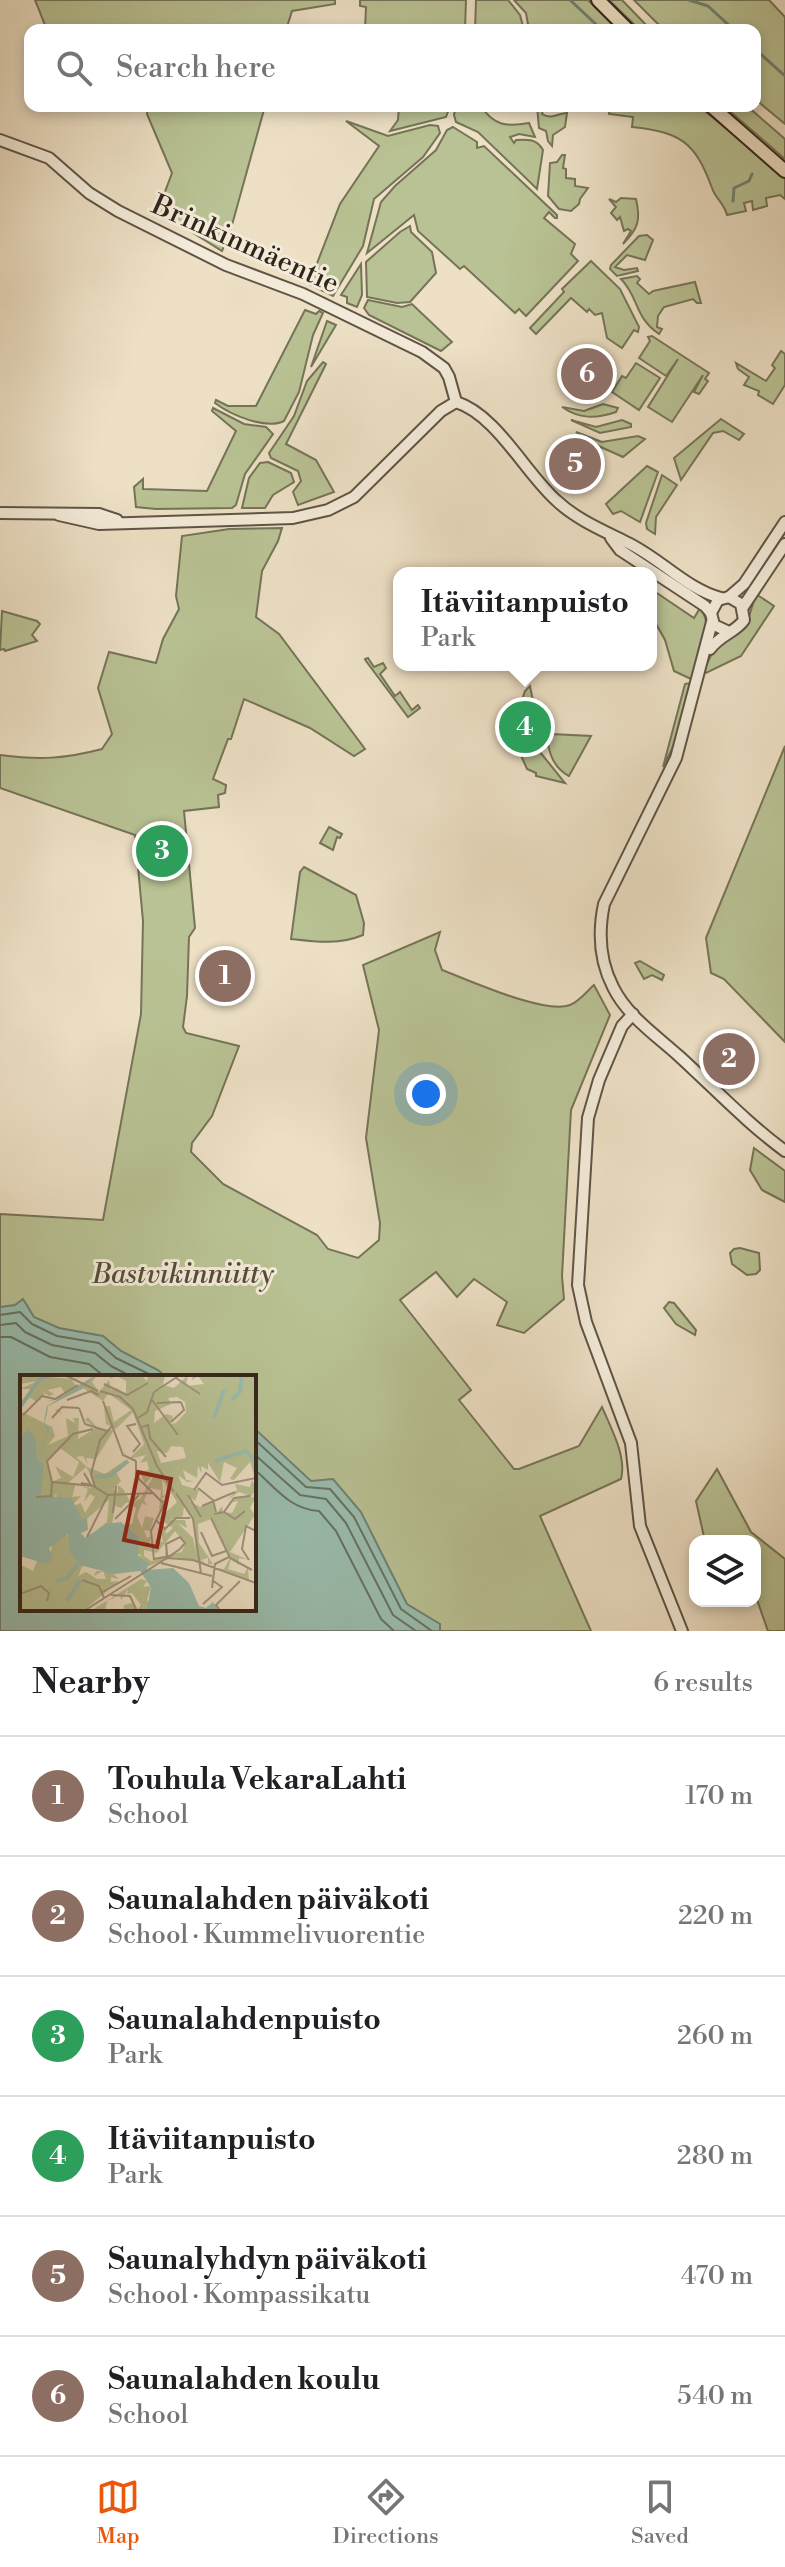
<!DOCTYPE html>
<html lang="en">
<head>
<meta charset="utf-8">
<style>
	:root { --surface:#fff; --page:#f2f2f2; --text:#202124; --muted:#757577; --line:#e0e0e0; --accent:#ea580c }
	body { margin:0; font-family:"Libre Bodoni",serif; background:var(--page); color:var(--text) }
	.controls { position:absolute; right:24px; bottom:24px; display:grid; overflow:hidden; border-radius:16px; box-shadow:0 4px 12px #0003 }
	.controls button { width:72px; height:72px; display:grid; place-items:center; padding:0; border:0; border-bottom:2px solid var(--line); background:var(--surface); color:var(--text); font:40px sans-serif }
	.you { position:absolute; left:426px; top:1094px; width:28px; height:28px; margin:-20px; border:6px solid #fff; border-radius:50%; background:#1a73e8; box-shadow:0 0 0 12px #1a73e833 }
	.badge { display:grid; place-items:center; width:52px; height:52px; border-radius:50%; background:var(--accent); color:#fff; font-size:26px; font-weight:700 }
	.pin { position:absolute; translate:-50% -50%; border:4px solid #fff; box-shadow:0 2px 8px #0006 }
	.popup { position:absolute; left:393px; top:567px; width:264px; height:104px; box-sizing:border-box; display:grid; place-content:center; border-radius:16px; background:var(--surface); filter:drop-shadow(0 2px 6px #0005); font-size:26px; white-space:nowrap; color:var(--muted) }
	.popup b { font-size:30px; color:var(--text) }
	.popup::after { content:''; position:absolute; left:50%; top:100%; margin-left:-16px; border:16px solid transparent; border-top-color:var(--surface) }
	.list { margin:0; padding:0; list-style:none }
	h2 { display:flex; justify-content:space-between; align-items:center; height:104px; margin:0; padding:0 32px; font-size:34px }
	h2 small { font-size:26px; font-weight:400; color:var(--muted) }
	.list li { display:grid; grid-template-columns:52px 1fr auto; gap:24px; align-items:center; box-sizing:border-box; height:120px; padding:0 32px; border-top:2px solid var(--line) }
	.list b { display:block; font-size:30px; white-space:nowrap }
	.list p { margin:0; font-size:26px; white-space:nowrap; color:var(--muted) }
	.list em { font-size:26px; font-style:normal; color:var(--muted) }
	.icon { flex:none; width:44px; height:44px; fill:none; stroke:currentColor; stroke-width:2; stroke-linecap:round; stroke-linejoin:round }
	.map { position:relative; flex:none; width:785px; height:1631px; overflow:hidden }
	.search { position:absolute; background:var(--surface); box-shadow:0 4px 12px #0003; left:24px; right:24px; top:24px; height:88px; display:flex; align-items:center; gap:20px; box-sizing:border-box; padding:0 28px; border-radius:16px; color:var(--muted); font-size:30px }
	.sheet { height:824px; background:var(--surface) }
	nav { display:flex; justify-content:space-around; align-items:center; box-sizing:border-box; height:112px; border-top:2px solid var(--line); background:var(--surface); font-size:22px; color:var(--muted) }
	nav a { display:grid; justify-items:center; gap:4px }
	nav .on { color:var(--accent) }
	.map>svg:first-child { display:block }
	.green { fill:#b9c294; stroke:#757458; stroke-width:2 }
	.water { fill:#9abeaf; stroke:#708174; stroke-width:2 }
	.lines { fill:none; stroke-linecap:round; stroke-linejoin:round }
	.shore { stroke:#667265; stroke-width:2 }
	.stream { stroke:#708174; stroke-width:3 }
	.minor-casing { stroke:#605446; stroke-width:14 }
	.major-casing { stroke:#31251b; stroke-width:16 }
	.minor { stroke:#f3ebd9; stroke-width:10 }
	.major { stroke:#ede0c5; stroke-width:12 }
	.labels { text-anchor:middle; stroke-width:6; stroke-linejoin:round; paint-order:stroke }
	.street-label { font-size:28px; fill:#31251b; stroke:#f3ebd9 }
	.park-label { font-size:28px; font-style:italic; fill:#534c39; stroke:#f3ebd9 }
	.inset-river { fill:none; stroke:#9abeaf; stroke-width:4 }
	.inset-road { fill:none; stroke:#a29581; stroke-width:2 }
	.view { fill:#8f2418; fill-opacity:0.15; stroke:#8f2418; stroke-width:4 }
	.inset-edge { fill:none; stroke:#31251b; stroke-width:4 }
</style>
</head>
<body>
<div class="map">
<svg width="785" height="1631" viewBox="0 0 785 1631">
	<rect width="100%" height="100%" fill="#ede0c5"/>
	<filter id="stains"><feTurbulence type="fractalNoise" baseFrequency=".0025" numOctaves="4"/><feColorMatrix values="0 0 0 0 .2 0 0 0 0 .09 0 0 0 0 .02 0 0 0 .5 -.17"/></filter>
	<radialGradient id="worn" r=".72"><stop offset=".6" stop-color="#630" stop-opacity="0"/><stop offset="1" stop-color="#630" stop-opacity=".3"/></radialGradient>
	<g class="green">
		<path d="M 35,0 L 335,0 L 335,4 L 292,11 L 286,30 L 47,30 Z"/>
		<path d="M 360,0 L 466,0 L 465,30 L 365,30 L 366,7 L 360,6 Z"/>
		<path d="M 476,0 L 508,0 L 520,15 L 524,30 L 475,30 Z"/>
		<path d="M 514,0 L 588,0 L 618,30 L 529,30 L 526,13 Z"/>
		<path d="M 609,0 L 622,0 L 651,30 L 640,30 Z"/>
		<path d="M 634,0 L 769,0 L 785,17 L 785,124 L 755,99 L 755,30 L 664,30 Z"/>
		<path d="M 148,106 L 265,106 L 232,225 L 222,251 L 174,221 L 157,213 L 172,173 L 147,114 Z"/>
		<path d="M 399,106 L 450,106 L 446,117 L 390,131 L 398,120 Z"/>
		<path d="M 456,106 L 481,106 C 494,126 507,127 529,123 L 535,137 L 519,134 L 510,137 L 514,143 L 516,140 C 528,139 537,139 543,150 L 537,189 L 478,132 L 456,122 L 454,115 Z"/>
		<path d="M 537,106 L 544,106 L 542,114 C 552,120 558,113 567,113 L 565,127 L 553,135 L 552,146 L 548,141 L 546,131 L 539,128 Z"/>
		<path d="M 610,106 L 699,106 L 785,177 L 785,199 L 780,195 L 766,198 L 767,206 L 753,210 L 752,201 L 744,203 L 746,211 L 727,215 C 724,203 715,198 712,188 C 695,142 681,132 632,127 L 633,117 L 609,114 Z"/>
		<path d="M 724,106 L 747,106 L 785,139 L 785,159 Z"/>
		<path d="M 346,121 L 388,136 L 430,125 L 438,126 L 440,133 L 423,157 L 374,199 L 363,246 L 333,296 L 309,284 L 340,204 L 379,146 Z"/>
		<path d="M 453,127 L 477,142 L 477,148 L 484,146 L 557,215 L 557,218 L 555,218 L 549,212 L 544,218 L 575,244 L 571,254 L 578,261 L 526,316 L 519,309 L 515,313 L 464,266 L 460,269 L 418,231 L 414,215 L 367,253 L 381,202 L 395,186 L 436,150 L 447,130 Z"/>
		<path d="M 562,155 L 565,155 L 563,168 L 566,169 L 566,178 L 575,179 L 575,186 L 588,188 L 580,199 L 579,204 L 571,211 L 559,209 L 548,196 L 550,163 L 557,162 Z"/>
		<path d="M 621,198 L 636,199 C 641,220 638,229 623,244 L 631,231 L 628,229 L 624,231 L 620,217 L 617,220 L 611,213 L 616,207 L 609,199 L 616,202 Z"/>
		<path d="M 410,226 L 411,232 L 432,252 L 436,273 L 410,302 L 397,303 L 367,297 L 366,262 L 400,232 Z"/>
		<path d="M 647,235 L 653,240 L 645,260 L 627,255 L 615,267 L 624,270 L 637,268 L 638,271 L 617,276 L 610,269 L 611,265 L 639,236 Z"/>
		<path d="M 591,261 L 620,289 L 639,327 L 638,332 L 634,330 L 622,348 L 607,338 L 602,313 L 595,315 L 589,309 L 587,312 L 571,298 L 536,334 L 530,328 L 564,292 L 562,289 Z"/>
		<path d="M 361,264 L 362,295 L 357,307 L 347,303 L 347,297 L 341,295 Z"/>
		<path d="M 637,276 L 640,279 L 637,283 L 649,294 L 653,291 L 695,282 L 701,303 L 697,303 L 693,299 L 664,307 L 658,316 L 657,327 L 662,329 L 659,334 C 634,317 639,297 621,279 Z"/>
		<path d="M 368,300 L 402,307 L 412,304 L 452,342 L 441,351 L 369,315 L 364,308 Z"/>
		<path d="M 305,310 L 316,314 L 319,311 L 323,313 L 313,335 L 299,392 L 284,421 C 266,430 231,415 215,403 L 216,400 L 228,406 L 256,406 Z"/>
		<path d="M 327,321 L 336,325 L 311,367 Z"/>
		<path d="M 652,336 L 709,373 L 705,379 L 708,381 L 699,394 L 694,392 L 703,375 L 672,422 L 648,407 L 678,359 L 666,376 L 639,358 L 650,341 L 648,337 Z"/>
		<path d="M 781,351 L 785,354 L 785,385 L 773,404 L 758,395 L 759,391 L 744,385 L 749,377 L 738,369 L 736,363 L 766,381 L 775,368 L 772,365 Z"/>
		<path d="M 323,362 L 326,364 L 286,444 L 316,460 L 334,492 L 298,505 L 293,492 L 301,481 L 298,471 L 271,458 L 269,453 L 294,416 L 307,381 Z"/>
		<path d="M 636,363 L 660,378 L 639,410 L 612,392 L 622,376 L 626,378 Z"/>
		<path d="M 603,404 L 618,408 L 616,412 C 596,419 579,419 562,407 L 584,411 Z"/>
		<path d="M 213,408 L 244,424 L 266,427 L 273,434 L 245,474 L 236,505 L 232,508 L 156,509 L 136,507 L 134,487 L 143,479 L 143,489 L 207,491 L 236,431 L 212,411 Z"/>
		<path d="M 721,419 L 744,434 L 739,440 L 723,431 L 713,433 L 681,480 L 674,458 Z"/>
		<path d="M 571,420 L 596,427 L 622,420 L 631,424 L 631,427 L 600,433 Z"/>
		<path d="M 576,432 L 602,442 L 638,436 L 645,439 L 623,457 L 594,444 Z"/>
		<path d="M 268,462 L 291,473 L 294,482 L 273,495 L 265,508 L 242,508 L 249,478 L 260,463 Z"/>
		<path d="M 647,466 L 658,472 L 640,522 L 621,511 L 613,514 L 606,504 Z"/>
		<path d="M 662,475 L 677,485 L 656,517 L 655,534 L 647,529 L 646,523 Z"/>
		<path d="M 282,528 L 278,541 L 262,571 L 256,617 L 279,634 L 365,749 L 354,756 L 310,728 L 244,699 L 231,739 L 228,739 L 213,779 L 226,785 L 225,793 L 218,795 L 219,807 L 184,811 L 195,928 L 189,937 L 187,996 L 183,1027 L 186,1033 L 239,1046 L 212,1116 L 192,1143 L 191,1152 L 223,1184 L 317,1235 L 328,1249 L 358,1258 L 379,1240 L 380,1223 L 366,1138 L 379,1030 L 363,965 L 440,932 L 435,950 L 442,970 C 469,980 545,1015 570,1005 C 579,1002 587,991 594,985 L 610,1015 L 571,1110 L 562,1276 L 564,1299 L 524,1333 L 497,1325 L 507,1302 L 474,1279 L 457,1297 L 436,1272 L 400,1300 L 471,1390 L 459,1400 L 514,1469 L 519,1469 L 579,1446 L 602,1407 C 611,1428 627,1457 621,1479 L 540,1516 L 591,1631 L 278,1631 L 254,1498 L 254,1377 L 22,1377 L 0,1439 L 0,1214 L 103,1220 L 141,1014 L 143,921 L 135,835 L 0,788 L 0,755 C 39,760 64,759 102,749 L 112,734 L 98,688 L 109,652 L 156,663 L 163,639 L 179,609 L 176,596 L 182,536 L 229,529 Z"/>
		<path d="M 651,589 L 694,618 L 700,608 C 716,626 697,659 691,679 L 674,671 L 665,640 L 651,615 Z"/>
		<path d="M 756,594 L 774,606 L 741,656 L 706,673 L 703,672 L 715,647 L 746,626 Z"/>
		<path d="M 2,611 L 37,621 L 40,624 L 32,635 L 37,641 L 5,651 L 4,649 L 0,650 Z"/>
		<path d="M 368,658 L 374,667 L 383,663 L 386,668 L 380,674 L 395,696 L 400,692 L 412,710 L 418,705 L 420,708 L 408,717 L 366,661 L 365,659 Z"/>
		<path d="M 690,683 L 676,741 L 663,767 L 685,684 Z"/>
		<path d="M 530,686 L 537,721 L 534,749 L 540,752 L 565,783 L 536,776 L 536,773 L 527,769 L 511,733 L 525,691 Z"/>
		<path d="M 551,734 L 591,736 L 569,776 C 554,768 549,754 547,738 Z"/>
		<path d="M 785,746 L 785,1042 L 724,979 L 711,973 L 706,938 Z"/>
		<path d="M 329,827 L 342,834 L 340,838 L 337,837 L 333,850 L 320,843 Z"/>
		<path d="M 304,867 L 356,895 L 364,923 L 363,935 C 339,945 317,942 291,939 L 300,872 Z"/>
		<path d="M 640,961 L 664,975 L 662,980 L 652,975 L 644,979 L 635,963 Z"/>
		<path d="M 754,1148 L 785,1171 L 785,1202 L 762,1190 L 750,1170 Z"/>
		<path d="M 740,1248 L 759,1253 L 760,1270 L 756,1274 L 747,1275 L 732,1264 L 730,1253 L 734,1249 Z"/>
		<path d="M 669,1302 L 674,1303 L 696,1330 L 695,1335 L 676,1324 L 664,1308 Z"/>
		<path d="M 717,1469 L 751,1532 L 785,1559 L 785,1631 L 768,1631 L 755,1594 L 755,1541 L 707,1541 L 704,1537 L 696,1501 Z"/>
	</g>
	<path class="water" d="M 23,1299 L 34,1317 L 59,1328 L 103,1336 L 121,1351 L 158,1370 L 166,1377 L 22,1377 L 22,1609 L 254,1609 L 254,1428 L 311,1481 L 333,1479 L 361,1512 L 407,1604 L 440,1624 L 440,1631 L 0,1631 L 0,1307 L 15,1305 Z"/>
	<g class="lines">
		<g class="shore">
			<path d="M 0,1315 L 20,1312 L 32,1324 L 57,1336 L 99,1343 L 116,1358 L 155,1377"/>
			<path d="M 0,1325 L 16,1323 L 25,1332 L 52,1345 L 95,1353 L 111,1366 L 132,1377"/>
			<path d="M 0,1337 L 11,1337 L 50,1357 L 89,1364 L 105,1377"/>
			<path d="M 254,1439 L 306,1487 L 330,1489 L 354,1517 L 401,1609 L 432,1631"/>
			<path d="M 254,1454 L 300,1495 L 326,1499 L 346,1523 L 393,1615 L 416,1631"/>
			<path d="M 254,1469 C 276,1488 289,1509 319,1511 L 336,1531 L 381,1619 L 394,1631"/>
		</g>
		<g class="stream">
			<path d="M 570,0 L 602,30"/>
			<path d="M 689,0 L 708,6 L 734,30"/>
			<path d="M 755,49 L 785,76"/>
			<path d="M 733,201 L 734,188 L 749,181 L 752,174"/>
		</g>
		<g class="minor-casing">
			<g id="minor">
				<path d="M 0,140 L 49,158 L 89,193 L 118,211 L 226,265 L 303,294 L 422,352 L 444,368 L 449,377 L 456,402"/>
				<path d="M 0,513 L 99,514 L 117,520"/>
				<path d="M 59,515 L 99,524 L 293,518 L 328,510 L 354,497 L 441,411 L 456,402 C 497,415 525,473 557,501 C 576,519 602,530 626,542 C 659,557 686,589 721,598"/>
				<path d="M 611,538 L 620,550 L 705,606 L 711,613"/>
				<path d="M 729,597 L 744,584 L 785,522"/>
				<path d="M 743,607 L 785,544"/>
				<path d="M 712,622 L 676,758 L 604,904 C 598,933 599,960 613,987 C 627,1016 657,1036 680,1057 C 715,1089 747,1123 785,1151"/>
				<path d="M 710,649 C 720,635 736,632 744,620 L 741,604 L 729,597 L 718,600 L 711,613 L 714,625 L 727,631"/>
				<path d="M 633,1014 L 622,1026 L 599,1080 L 588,1118 L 578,1285 L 586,1322 L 631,1443 L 640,1526 L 682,1631"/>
			</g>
		</g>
		<g class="major-casing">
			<g id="major">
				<path d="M 598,0 L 628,30"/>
				<path d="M 711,106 L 785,171"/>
			</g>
		</g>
		<use href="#minor" class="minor"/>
		<use href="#major" class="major"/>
	</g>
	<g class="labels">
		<g class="street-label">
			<text transform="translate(246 243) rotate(24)" y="10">Brinkinmäentie</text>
		</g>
		<g class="park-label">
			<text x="183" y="1283">Bastvikinniitty</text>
		</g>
	</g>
	<g transform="translate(20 1375)">
		<rect width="236" height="236" fill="#ede0c5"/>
		<path d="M 0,0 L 54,4 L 64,0 L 52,6 L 57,11 L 77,0 L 72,7 L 79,17 L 89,5 L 91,15 L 97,13 L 106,21 L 106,6 L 97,1 L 89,4 L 92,0 L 123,2 L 127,6 L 128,0 L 145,0 L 143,10 L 154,13 L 168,0 L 166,11 L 184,9 L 178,1 L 172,5 L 173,0 L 236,0 L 235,103 L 230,87 L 214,105 L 210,104 L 217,93 L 204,87 L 200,107 L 188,88 L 188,95 L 181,91 L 182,99 L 178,91 L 177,103 L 163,95 L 166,105 L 174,106 L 167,107 L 158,100 L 162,110 L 179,115 L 175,126 L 170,122 L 169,126 L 180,132 L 193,126 L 196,139 L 202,131 L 203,137 L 212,138 L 218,126 L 209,128 L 213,123 L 228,120 L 219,117 L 206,126 L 217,115 L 215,109 L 230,112 L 232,105 L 236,114 L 231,122 L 236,122 L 230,133 L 235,140 L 210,177 L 229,185 L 219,183 L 219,190 L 211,184 L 208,194 L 224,199 L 228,192 L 229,206 L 236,209 L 195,193 L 204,194 L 210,183 L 191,144 L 178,149 L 179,168 L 193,189 L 188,189 L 188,183 L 181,185 L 186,189 L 154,182 L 126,192 L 127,188 L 117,182 L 122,180 L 116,179 L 111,159 L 95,156 L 87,161 L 85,157 L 73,161 L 85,160 L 76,166 L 67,163 L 87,147 L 89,125 L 63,147 L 47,134 L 47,121 L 45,133 L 39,132 L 36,118 L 34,125 L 11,124 L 0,167 L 0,36 L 32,52 L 35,61 L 28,70 L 48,61 L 46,43 L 55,48 L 53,43 L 59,43 L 58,64 L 76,53 L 65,45 L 68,42 L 78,54 L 94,55 L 76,84 L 66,83 L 68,90 L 63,81 L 56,82 L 67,92 L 85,99 L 107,84 L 96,97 L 101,106 L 93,114 L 98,118 L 98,110 L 103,114 L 111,128 L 120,124 L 136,97 L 125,109 L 120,97 L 129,95 L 127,86 L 120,88 L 126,80 L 109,84 L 124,69 L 113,37 L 96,54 L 86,49 L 84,31 L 90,31 L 94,47 L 111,35 L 92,21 L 98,20 L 89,18 L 83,26 L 63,13 L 44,22 L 45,31 L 38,34 L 43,39 L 35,35 L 45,31 L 44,23 L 26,27 L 45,19 L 41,12 L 27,15 L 34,19 L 29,21 L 19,14 L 25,19 L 17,27 L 9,22 L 0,33 L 16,14 L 0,14 L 18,6 L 0,9 ZM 157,22 L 165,27 L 166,37 L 156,48 L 151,49 L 153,41 L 146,39 L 134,48 L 135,36 L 151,29 L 148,23 ZM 151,71 L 163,72 L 166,83 L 141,88 L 137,76 L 147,78 ZM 40,73 L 59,87 L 53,102 L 35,91 L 41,103 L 31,107 L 27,86 ZM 66,92 L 74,106 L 71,113 L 61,111 L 68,114 L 64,127 L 70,119 L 75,122 L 65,138 L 61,128 L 50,132 L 61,121 L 52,122 L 56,108 L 48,108 ZM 142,104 L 157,127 L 139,144 L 153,153 L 146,159 L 145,155 L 140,152 L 143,167 L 135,165 L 136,173 L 129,173 L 131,161 L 127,163 L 124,155 L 130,156 L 134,143 L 125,141 L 122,153 L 117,141 L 122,128 L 127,131 L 124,125 L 130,113 L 141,115 L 139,135 L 148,125 L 141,125 L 148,119 L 143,121 ZM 107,127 L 116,133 L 112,149 L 92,150 L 95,131 L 101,133 ZM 164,129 L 173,144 L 176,179 L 173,163 L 158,148 L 167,153 L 165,145 L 150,145 L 163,141 ZM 155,156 L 165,168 L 162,177 L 148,180 L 147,169 L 145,182 L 131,186 L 124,181 L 124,175 L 137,178 ZM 35,159 L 53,161 L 63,190 L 58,201 L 66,197 L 77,204 L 86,204 L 83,196 L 74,201 L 76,196 L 90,196 L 99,204 L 91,202 L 91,207 L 99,206 L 63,236 L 0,236 L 1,190 L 13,196 L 17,186 L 10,181 L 28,187 ZM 121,204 L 127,206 L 123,212 L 131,211 L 127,225 L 137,236 L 103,236 L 104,230 L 112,228 L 117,235 L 121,230 L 112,218 L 107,219 L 108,214 L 101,225 L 100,220 L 87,226 L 85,236 L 71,236 Z" fill="#b9c294" fill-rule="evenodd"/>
		<path d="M 76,0 L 62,14 L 28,31 L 27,39 L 24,49 L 29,53 L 29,57 L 17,84 L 24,90 L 21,121 L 51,123 L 62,144 L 67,143 L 68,155 L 61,158 L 65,163 L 86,149 L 101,147 L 119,162 L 118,181 L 128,188 L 127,195 L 153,193 L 169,208 L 179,231 L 186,233 L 193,227 L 199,236 L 127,236 L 131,212 L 120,196 L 94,199 L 60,190 L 50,178 L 48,159 L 29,173 L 33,183 L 27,189 L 0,181 L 0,62 L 8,55 L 15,63 L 17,82 L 28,57 L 24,47 L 27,31 Z" fill="#9abeaf"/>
		<path class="inset-river" d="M 212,25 L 220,16 L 222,0M 0,32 L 20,4 L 31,0M 194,43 L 204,15M 195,86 L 226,76 L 236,87M 75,102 L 91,100 L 108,86M 159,199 L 151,213 L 174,236M 37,206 L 47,203 L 58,189M 47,226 L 60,205"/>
		<path class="inset-road" d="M 45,0 L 78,16M 156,3 L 180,19M 84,9 L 107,20 L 128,8M 80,16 L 100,22 L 113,34 L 137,91 L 154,117M 134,17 L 160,0M 47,25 L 71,16 L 79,20M 132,25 L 158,60M 83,26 L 103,80 L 116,86M 137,28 L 161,27M 59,33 L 65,49 L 87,56M 3,40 L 22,21 L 35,24 L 58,10M 32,43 L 42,32 L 59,33M 118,43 L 127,37 L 134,17M 151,47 L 164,35 L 161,27M 93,50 L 80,65 L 71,99 L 75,112 L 88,120 L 134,118M 122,52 L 128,50 L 130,63 L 146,82M 73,54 L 53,59 L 27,86 L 32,107 L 74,111M 113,77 L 120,69 L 107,51 L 116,49M 116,86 L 116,101 L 143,128M 61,108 L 71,110 L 64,98M 178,113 L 193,125 L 196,137M 174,115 L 186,98 L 202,110 L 236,103M 156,118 L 173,144M 168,120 L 181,142M 16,122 L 31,121 L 32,107M 182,131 L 215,117M 204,137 L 215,144 L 225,136M 93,138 L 96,111M 194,139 L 204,137 L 214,123 L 230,121M 191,143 L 210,183 L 232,195M 95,144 L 119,120M 173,144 L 181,198M 136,145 L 145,154 L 156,143 L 170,143M 181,157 L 192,181 L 206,176M 67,162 L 88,120M 134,184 L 150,181 L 160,174 L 165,168 L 160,162 L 146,169 L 147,181M 134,185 L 131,156 L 144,129M 229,185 L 222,174 L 226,151 L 236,156M 141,188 L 192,201M 62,205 L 79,211 L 84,223M 192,213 L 195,189 L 209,182M 81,218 L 111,201M 0,219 L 21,211 L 29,218 L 27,226M 91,220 L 110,221 L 117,236M 183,229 L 202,212 L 192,205M 199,234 L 196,230 L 220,206M 64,236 L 147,183 L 173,185 L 236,208"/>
		<path class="view" d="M 118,97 L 151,104 L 137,172 L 104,165 Z"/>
		<rect width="236" height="236" class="inset-edge"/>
	</g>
	<rect width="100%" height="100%" filter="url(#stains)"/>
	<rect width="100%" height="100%" fill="url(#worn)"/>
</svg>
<div class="controls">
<button><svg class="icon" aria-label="layers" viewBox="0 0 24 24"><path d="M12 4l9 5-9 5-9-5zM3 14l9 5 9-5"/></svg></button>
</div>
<div class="you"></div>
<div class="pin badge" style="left:225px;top:976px;background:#8d6e63">1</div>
<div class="pin badge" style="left:729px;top:1059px;background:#8d6e63">2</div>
<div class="pin badge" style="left:162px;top:851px;background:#2e9e5b">3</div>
<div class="pin badge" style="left:525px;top:727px;background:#2e9e5b">4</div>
<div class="popup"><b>Itäviitanpuisto</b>Park</div>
<div class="pin badge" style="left:575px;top:464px;background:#8d6e63">5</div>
<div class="pin badge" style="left:587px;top:374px;background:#8d6e63">6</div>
<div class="search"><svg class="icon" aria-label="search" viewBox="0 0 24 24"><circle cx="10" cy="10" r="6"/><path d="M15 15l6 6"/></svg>Search here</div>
</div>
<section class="sheet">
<h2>Nearby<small>6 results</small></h2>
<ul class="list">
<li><span class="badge" style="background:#8d6e63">1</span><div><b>Touhula VekaraLahti</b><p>School</p></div><em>170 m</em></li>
<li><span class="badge" style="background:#8d6e63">2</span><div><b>Saunalahden päiväkoti</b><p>School · Kummelivuorentie</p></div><em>220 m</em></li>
<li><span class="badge" style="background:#2e9e5b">3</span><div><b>Saunalahdenpuisto</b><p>Park</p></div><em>260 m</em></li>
<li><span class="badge" style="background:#2e9e5b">4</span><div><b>Itäviitanpuisto</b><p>Park</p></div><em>280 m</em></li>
<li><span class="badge" style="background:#8d6e63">5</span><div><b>Saunalyhdyn päiväkoti</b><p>School · Kompassikatu</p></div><em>470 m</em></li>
<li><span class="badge" style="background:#8d6e63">6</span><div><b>Saunalahden koulu</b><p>School</p></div><em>540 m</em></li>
</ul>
</section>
<nav>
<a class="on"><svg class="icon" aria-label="map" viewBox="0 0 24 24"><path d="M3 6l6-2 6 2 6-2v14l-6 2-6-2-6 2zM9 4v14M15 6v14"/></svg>Map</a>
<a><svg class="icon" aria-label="directions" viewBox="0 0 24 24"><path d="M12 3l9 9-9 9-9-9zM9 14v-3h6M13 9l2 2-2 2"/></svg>Directions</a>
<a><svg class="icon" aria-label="saved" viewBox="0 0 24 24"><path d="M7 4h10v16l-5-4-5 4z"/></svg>Saved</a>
</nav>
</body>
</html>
